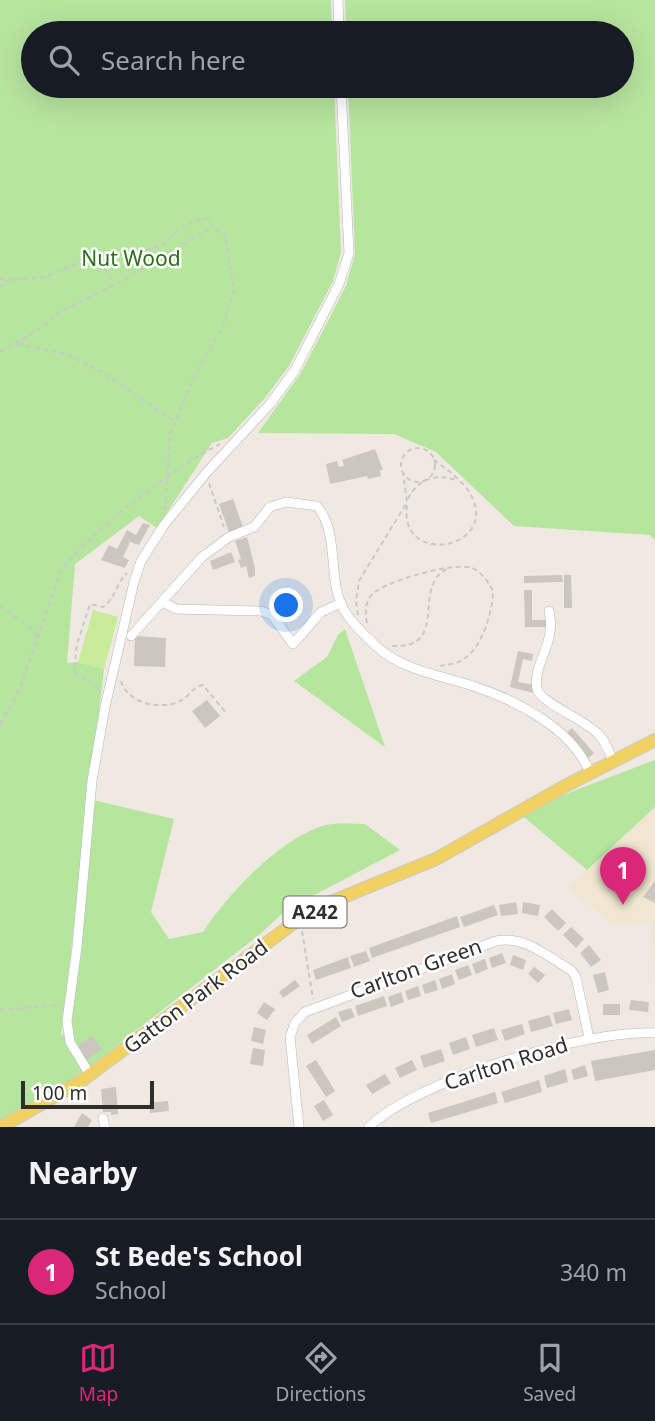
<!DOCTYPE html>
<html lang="en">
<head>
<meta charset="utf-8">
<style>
	:root { --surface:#171b24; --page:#242831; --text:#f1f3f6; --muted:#9ea1a6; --line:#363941; --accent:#db2777 }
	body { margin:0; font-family:"Noto Sans",sans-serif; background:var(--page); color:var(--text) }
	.scale { position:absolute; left:21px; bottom:18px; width:133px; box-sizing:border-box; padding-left:7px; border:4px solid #2e2e2e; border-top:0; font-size:19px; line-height:24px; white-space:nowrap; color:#2e2e2e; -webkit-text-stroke:5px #fff; paint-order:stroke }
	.you { position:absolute; left:287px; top:606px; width:24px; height:24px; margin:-18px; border:5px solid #fff; border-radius:50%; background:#1a73e8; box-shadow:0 0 0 10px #1a73e833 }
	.badge { display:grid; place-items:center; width:46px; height:46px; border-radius:50%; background:var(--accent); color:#fff; font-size:23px; font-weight:700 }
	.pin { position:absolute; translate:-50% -58px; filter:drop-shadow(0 2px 4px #0008) }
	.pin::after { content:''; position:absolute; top:37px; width:24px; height:21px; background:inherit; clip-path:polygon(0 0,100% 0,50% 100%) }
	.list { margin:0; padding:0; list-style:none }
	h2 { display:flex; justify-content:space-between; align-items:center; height:91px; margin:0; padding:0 28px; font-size:30px }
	h2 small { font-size:23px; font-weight:400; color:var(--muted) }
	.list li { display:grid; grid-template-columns:46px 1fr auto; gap:21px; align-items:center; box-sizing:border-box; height:105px; padding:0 28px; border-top:2px solid var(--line) }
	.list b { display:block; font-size:26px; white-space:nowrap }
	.list p { margin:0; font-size:23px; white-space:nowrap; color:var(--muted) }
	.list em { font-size:23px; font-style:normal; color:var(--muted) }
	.icon { flex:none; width:38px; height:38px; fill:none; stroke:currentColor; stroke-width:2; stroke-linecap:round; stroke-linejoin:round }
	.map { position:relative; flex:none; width:655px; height:1127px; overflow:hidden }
	.search { position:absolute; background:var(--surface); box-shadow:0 7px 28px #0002; left:21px; right:21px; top:21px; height:77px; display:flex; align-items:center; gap:18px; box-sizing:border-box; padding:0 24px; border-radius:38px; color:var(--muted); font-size:26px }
	.sheet { height:196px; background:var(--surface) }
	nav { display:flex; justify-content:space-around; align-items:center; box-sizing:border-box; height:98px; border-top:2px solid var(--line); background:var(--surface); font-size:19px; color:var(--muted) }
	nav a { display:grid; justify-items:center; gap:4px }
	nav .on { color:var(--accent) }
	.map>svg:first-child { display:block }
	.education { fill:#f0e6d1 }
	.green { fill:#b6e59e }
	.pitch { fill:#c9ec9a }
	.building { fill:#cbc7bf }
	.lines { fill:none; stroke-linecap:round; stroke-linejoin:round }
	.minor-casing { stroke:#b4b7c1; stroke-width:10 }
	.major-casing { stroke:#c9c9c9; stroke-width:14 }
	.path { stroke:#c9c9c9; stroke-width:2; stroke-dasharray:5 3.5; stroke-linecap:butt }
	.minor { stroke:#fff; stroke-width:9 }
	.major { stroke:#f2d163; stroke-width:12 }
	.labels { text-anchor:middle; stroke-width:5; stroke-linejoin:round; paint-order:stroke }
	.shield { fill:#fff; stroke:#6d6d6d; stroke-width:2 }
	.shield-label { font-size:19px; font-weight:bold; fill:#2e2e2e }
	.park-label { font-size:21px; fill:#2c6e1b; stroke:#fff }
	.street-label { font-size:21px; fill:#2e2e2e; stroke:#fff }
</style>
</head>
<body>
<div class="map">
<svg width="655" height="1127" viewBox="0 0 655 1127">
	<rect width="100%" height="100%" fill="#efe9e1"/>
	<path class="education" d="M 655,808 L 655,981 L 650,923 L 612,923 L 568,887 Z"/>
	<g class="green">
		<path d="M 0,0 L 331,0 L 332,33 L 33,33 L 33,86 L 334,86 L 341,252 L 333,281 L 289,366 L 264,399 L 228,438 L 212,443 L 157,528 L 139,516 L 75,564 L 67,663 L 78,662 L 104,669 L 61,1037 L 72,1020 L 93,800 L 174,819 L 151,912 L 169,939 L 203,932 C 227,895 279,840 322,826 C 335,822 352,824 365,824 L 400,850 L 286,910 L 259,935 L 66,1085 L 0,1121 Z"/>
		<path d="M 345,0 L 655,0 L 655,540 L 650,535 L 514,526 L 436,452 L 394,434 L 258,433 L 301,373 L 346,286 L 355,254 L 348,86 L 622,86 L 622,33 L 346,33 Z"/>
		<path d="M 345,629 L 385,747 L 294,681 L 327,657 L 338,635 Z"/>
		<path d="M 655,760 L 655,807 L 587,870 L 518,812 Z"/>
	</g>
	<path class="pitch" d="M 93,610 L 118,617 L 104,669 L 78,662 Z"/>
	<g class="building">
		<path d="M 375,449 L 383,470 L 380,470 L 381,476 L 368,479 L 367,476 L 330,484 L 326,464 L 337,461 L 339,467 L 344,466 L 342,460 Z"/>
		<path d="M 233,499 L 243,527 L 229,532 L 219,504 Z"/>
		<path d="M 143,523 L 150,525 L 139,545 L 130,542 L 123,557 L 129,560 L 125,568 L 101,560 L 109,545 L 117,549 L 127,530 L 136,535 Z"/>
		<path d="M 247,537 L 255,568 L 255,576 L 249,578 L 246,566 L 241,568 L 238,560 L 241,559 L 235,541 Z"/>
		<path d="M 231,552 L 235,562 L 213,570 L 210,561 Z"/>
		<path d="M 562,575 L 563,582 L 524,583 L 524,576 Z"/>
		<path d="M 564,575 L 571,575 L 572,608 L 564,608 Z"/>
		<path d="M 524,590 L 532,590 L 532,620 L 549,620 L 549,627 L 525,627 Z"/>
		<path d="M 135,636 L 166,638 L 165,667 L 134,666 Z"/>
		<path d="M 518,651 L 533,654 L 532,661 L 523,659 L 518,682 L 535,685 L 533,693 L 510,687 Z"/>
		<path d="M 207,700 L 220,716 L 205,728 L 192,711 Z"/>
		<path d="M 572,728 L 594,753 L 587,759 L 565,734 Z"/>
		<path d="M 655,881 L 655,903 L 643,897 Z"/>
		<path d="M 516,902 L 518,914 L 501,916 L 499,905 Z"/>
		<path d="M 523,902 L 540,905 L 538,916 L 522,913 Z"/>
		<path d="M 494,905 L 498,915 L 464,927 L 460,917 Z"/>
		<path d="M 552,909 L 566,923 L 558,931 L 544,917 Z"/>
		<path d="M 457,916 L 460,927 L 372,958 L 369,948 Z"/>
		<path d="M 571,927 L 584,939 L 576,948 L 563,935 Z"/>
		<path d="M 589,945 L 601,960 L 591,967 L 580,953 Z"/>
		<path d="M 366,951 L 370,961 L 354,967 L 350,956 Z"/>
		<path d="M 502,953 L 506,963 L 492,968 L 489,958 Z"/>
		<path d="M 513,955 L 526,960 L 523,970 L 510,965 Z"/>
		<path d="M 348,957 L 351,968 L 316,980 L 313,970 Z"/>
		<path d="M 485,959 L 488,969 L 476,974 L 472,964 Z"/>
		<path d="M 468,965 L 472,975 L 459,980 L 455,970 Z"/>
		<path d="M 534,967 L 545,975 L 538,983 L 528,974 Z"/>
		<path d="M 605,972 L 609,990 L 598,993 L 593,975 Z"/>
		<path d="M 452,974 L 455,984 L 442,989 L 439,979 Z"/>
		<path d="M 295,980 L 300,986 L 283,998 L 279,992 Z"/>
		<path d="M 435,980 L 438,990 L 425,994 L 422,985 Z"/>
		<path d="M 418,986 L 421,996 L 408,1000 L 405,991 Z"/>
		<path d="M 401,992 L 404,1002 L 391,1007 L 388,997 Z"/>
		<path d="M 384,996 L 387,1006 L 358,1016 L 355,1006 Z"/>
		<path d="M 631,1000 L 649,1002 L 648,1012 L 629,1010 Z"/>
		<path d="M 264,1002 L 275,1009 L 267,1020 L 257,1013 Z"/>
		<rect x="603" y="1004" width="17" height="11"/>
		<path d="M 351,1008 L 355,1017 L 342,1022 L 338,1012 Z"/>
		<path d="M 569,1009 L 572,1020 L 556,1024 L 553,1013 Z"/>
		<path d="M 549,1015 L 553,1026 L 531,1032 L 528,1021 Z"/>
		<path d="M 336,1017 L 341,1026 L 312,1044 L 307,1035 Z"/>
		<path d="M 522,1024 L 525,1034 L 505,1041 L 501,1030 Z"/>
		<path d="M 254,1027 L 266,1030 L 263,1044 L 251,1041 Z"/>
		<path d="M 494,1028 L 498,1040 L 476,1047 L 472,1035 Z"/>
		<path d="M 92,1036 L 102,1049 L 85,1061 L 76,1047 Z"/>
		<path d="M 466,1037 L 470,1049 L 453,1055 L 449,1043 Z"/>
		<path d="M 253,1048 L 265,1050 L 263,1066 L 250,1064 Z"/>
		<path d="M 441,1049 L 445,1061 L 424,1068 L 420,1056 Z"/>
		<path d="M 655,1050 L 655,1070 L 595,1081 L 591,1061 Z"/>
		<path d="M 316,1060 L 335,1091 L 326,1097 L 306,1066 Z"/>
		<path d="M 412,1060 L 417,1070 L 400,1078 L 395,1068 Z"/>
		<path d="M 585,1065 L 588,1076 L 574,1080 L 571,1070 Z"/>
		<path d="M 565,1069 L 568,1082 L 547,1088 L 544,1076 Z"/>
		<path d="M 385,1074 L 391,1083 L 372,1094 L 366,1085 Z"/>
		<path d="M 539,1080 L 542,1092 L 505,1103 L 501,1092 Z"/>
		<path d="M 116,1087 L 118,1114 L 111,1115 L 111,1112 L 103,1112 L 101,1089 Z"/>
		<path d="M 495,1092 L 498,1103 L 431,1123 L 428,1113 Z"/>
		<path d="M 324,1100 L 333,1115 L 323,1121 L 314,1106 Z"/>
		<path d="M 168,1101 L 169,1111 L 150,1113 L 149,1103 Z"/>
		<path d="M 82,1113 L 92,1120 L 88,1127 L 74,1127 Z"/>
	</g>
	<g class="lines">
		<g class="minor-casing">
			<g id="minor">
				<path d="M 338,0 L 339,33"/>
				<path d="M 163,602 L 176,609 L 261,611 L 272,615 L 293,644 L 321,612 L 341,603"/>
				<path d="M 549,611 C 557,644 532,664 537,689 C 541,703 585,720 597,733 C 605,740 609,751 613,761"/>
				<path d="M 131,636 L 202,557 L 229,537 L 254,527 L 270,507 L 286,502 L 317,506 C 340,534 327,577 343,608 C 350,622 364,634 375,645 C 401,670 439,675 473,686 C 516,700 573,729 590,773"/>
				<path d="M 90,1075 L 70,1042 L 67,1021 L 77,947 L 92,781 L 105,707 L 134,582 L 141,561 L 164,525 L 207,472 L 270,404 L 295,370 L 339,284 L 349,253 L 341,86"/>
				<path d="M 103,1118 L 105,1127"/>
				<path d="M 299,1127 L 290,1037 L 295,1023 L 305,1012 L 496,941 C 524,935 547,956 571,970 L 576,977 L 589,1038"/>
				<path d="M 369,1127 C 417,1080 588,1029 655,1033"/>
			</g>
		</g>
		<g class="major-casing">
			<path id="major" d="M 1,1127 L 80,1082 L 291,925 L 331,902 L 436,859 L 565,786 L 655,740"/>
		</g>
		<g class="path">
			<path d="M 127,255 L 149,260"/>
			<path d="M 100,261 L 113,283"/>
			<path d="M 0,279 L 9,280"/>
			<path d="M 0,287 L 9,280 L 45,277 L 83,261 L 100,260 L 161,246 L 185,224 L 208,218 L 212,227 L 225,234 L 234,291 L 224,324 L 195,375 L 170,434 L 165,509"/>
			<path d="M 18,344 L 66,354 L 102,372 L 174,421"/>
			<path d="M 0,352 L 38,330 L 60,312 L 114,285 L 211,228"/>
			<circle cx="418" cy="465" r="17"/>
			<path d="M 209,483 L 224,527"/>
			<path d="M 408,499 C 417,479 438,472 458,481"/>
			<path d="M 407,505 C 398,567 497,550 472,497 C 465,482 446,469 433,459"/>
			<path d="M 0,606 L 32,629 L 38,639"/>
			<path d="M 358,615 L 356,601 L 359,581 L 407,502 L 403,473"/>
			<path d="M 367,623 C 365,613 365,605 370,597 C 379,582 456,561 472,568 C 482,572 488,582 493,591 C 493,611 482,647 465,658 C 458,664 447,665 438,666"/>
			<path d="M 392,646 C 452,649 409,585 449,568"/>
			<path d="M 121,681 C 127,703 160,711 180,701 C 189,697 193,686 203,685 L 226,713"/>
			<path d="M 99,689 L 74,671 L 77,644 L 90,604 L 103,607 C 116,598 116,583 127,573"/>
			<path d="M 0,724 L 20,688 L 60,573 C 86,534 177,465 220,444"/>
			<path d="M 302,931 L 313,999"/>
			<path d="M 0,1010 L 61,1005"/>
		</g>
		<use href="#minor" class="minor"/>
		<use href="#major" class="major"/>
	</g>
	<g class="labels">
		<rect class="shield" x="283.5" y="896.5" width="63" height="31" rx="5"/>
		<g class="shield-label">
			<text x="315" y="919">A242</text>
		</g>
		<g class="park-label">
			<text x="131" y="266">Nut Wood</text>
		</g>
		<g class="street-label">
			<text transform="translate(416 969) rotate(-20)" y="7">Carlton Green</text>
			<text transform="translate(196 997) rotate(-37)" y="7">Gatton Park Road</text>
			<text transform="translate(506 1064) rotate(-18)" y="7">Carlton Road</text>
		</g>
	</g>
</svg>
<div class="scale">100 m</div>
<div class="you"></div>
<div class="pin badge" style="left:623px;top:905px">1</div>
<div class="search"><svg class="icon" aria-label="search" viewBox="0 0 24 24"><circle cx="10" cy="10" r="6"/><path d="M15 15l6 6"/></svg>Search here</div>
</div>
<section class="sheet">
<h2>Nearby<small></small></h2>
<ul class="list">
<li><span class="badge">1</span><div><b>St Bede's School</b><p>School</p></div><em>340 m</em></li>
</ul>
</section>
<nav>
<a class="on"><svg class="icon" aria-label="map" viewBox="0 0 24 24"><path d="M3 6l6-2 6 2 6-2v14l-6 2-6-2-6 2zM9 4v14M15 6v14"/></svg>Map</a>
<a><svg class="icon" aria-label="directions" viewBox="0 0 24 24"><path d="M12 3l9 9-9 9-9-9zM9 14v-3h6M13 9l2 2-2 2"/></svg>Directions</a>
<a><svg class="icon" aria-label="saved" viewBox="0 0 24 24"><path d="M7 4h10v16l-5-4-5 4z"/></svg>Saved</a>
</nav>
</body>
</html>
